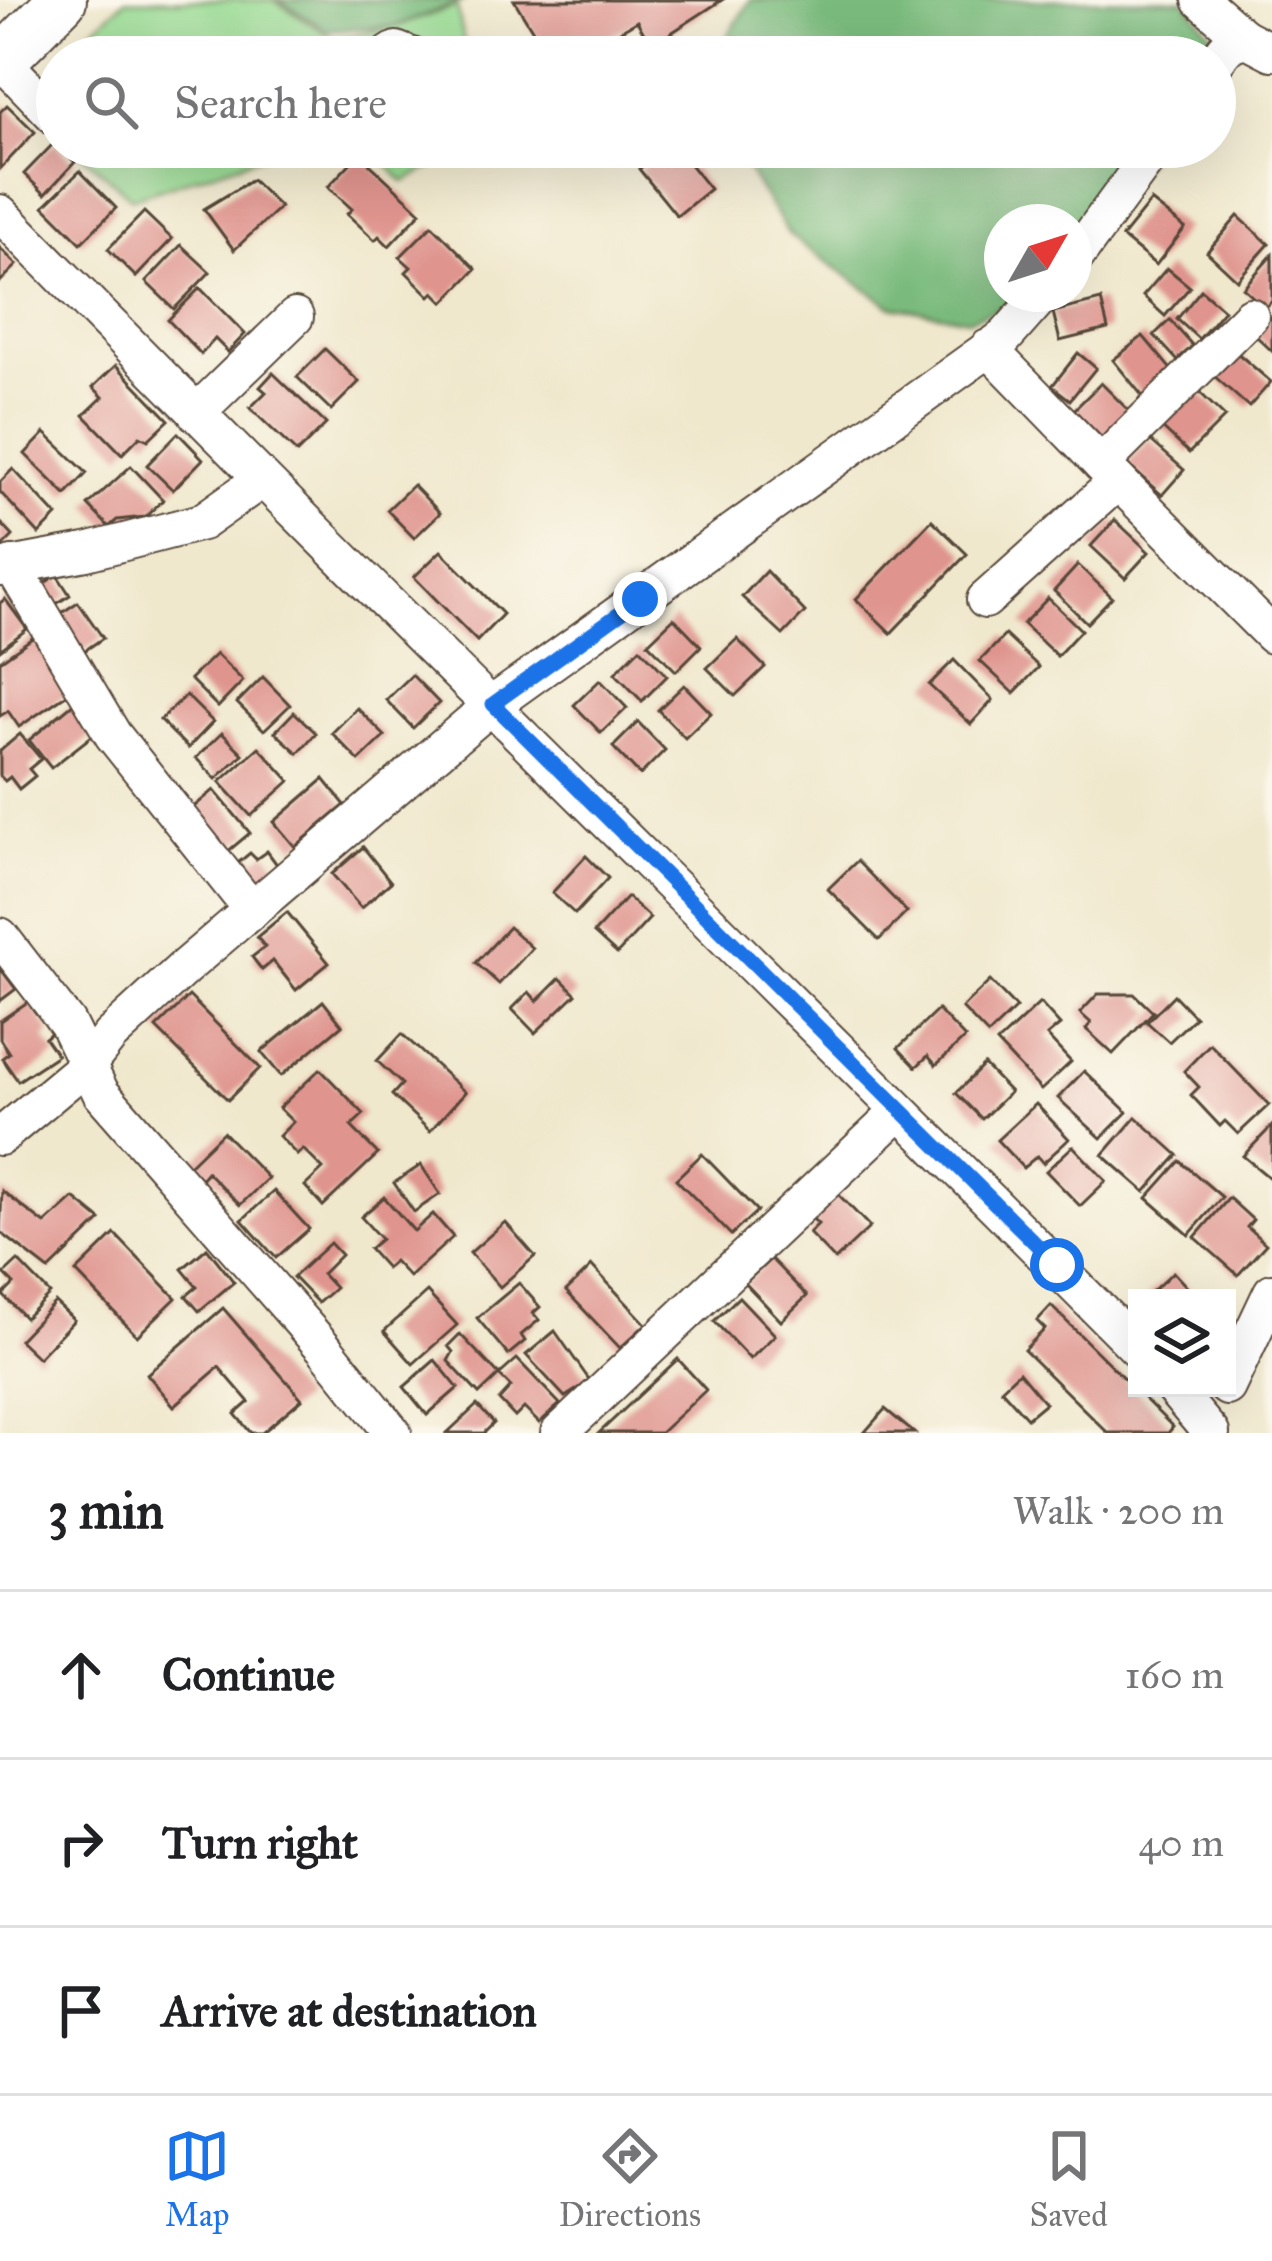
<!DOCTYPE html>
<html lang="en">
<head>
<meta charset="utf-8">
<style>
	:root { --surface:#fff; --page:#f2f2f2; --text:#202124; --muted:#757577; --line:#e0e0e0; --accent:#1a73e8 }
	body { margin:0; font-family:"IM FELL Great Primer",serif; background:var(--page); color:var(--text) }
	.controls { position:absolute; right:36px; bottom:36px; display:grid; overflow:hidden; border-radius:0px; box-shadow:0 12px 48px #0002 }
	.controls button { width:108px; height:108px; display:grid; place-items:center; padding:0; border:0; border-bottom:3px solid var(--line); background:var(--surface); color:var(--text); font:60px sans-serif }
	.compass { position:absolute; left:984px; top:204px; width:108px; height:108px; border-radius:50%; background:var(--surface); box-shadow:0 12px 48px #0002; rotate:51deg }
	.stop { position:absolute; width:36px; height:36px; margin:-27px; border:9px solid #1a73e8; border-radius:50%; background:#fff }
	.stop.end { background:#1a73e8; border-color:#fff; box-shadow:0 3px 12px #0008 }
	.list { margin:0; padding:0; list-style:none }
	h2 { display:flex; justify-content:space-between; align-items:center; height:156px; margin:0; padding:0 48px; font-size:51px }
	h2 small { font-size:39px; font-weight:400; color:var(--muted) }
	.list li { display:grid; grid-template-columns:78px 1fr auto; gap:36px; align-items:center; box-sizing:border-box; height:168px; padding:0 48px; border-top:3px solid var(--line) }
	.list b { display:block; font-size:45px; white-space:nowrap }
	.list em { font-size:39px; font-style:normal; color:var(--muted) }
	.icon { flex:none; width:66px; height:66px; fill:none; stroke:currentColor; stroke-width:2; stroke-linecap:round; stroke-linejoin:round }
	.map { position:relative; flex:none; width:1272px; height:1433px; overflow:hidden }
	.search { position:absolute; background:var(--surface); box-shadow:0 12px 48px #0002; left:36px; right:36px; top:36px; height:132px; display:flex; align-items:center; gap:30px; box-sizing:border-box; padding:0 42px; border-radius:66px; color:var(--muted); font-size:45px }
	.sheet { height:660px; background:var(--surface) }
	nav { display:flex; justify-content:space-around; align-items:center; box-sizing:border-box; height:168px; border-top:3px solid var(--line); background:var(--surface); font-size:33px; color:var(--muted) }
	nav a { display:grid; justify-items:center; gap:6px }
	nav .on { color:var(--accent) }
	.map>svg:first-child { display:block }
	.green { fill:#98db93; stroke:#6a8258; stroke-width:3 }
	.forest { fill:#7abb7d; stroke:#5a724e; stroke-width:3 }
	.building { fill:#df948e }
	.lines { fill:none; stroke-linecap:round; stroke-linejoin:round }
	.minor-casing { stroke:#564638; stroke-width:40 }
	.major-casing { stroke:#564638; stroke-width:52 }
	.minor { stroke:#fff; stroke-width:36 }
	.major { stroke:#fff; stroke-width:48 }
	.route { stroke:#1a73e8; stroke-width:15 }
</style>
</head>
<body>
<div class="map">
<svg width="1272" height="1433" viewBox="0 0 1272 1433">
	<rect width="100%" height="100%" fill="#fbf7ec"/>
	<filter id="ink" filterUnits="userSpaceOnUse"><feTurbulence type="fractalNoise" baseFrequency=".00833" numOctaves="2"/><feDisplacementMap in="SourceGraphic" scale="24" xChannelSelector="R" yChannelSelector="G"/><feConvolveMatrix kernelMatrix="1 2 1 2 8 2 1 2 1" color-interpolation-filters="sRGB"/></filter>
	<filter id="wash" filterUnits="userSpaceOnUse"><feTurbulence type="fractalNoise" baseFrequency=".004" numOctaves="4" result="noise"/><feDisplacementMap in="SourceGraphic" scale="48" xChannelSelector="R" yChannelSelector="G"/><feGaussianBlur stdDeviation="2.7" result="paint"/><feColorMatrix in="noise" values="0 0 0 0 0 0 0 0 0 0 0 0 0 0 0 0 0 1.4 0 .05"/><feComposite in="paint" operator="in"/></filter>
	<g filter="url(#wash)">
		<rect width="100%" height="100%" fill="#f0e8cd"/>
		<g class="green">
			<path d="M 125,0 L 273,0 L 335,39 L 397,26 L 457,6 L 467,57 L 63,57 Z"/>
			<path d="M 74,147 L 289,147 L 132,198 Z"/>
			<path d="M 370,147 L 471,147 L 404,182 Z"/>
		</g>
		<g class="forest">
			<path d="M 278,0 L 465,0 L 397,26 L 327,30 Z"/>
			<path d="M 750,0 L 1184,0 L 1225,49 L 1215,57 L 715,57 Z"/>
			<path d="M 732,147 L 1156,147 L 1074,256 L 1074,222 L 1002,222 L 1002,294 L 1042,294 L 969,319 L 891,306 L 790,236 Z"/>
		</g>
		<g id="blocks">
			<g class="building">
				<path d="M 514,0 L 722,0 L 651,46 L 637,21 L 576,57 L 549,57 Z"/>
				<path d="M 7,105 L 35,132 L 0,169 L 0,112 Z"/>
				<path d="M 54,143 L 75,162 L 45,194 L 24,174 Z"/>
				<path d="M 666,147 L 676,147 L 710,189 L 677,216 L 639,169 Z"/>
				<path d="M 359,154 L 421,212 L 389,246 L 379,236 L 375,240 L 347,214 L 352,209 L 328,187 Z"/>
				<path d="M 80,171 L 116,208 L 81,243 L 44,206 Z"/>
				<path d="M 252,180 L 280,207 L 234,250 L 204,209 Z"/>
				<path d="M 1151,201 L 1185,228 L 1156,265 L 1122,237 Z"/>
				<path d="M 144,212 L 172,239 L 136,277 L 108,249 Z"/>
				<path d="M 1238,216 L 1269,244 L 1237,280 L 1207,252 Z"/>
				<path d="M 432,225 L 476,269 L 444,302 L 434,292 L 430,296 L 406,272 L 411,267 L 400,257 Z"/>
				<path d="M 181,245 L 210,272 L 174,309 L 146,282 Z"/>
				<path d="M 0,248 L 17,265 L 0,282 Z"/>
				<path d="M 1272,255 L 1272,301 L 1265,308 L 1243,288 Z"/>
				<path d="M 1167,268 L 1190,287 L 1165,316 L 1143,296 Z"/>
				<path d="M 200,288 L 245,334 L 228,352 L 215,339 L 201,354 L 168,320 Z"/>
				<path d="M 1201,290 L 1224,310 L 1199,339 L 1177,319 Z"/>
				<path d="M 1101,300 L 1108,329 L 1060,341 L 1053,312 Z"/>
				<path d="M 1272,316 L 1272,351 L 1255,335 Z"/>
				<path d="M 1170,320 L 1193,346 L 1177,360 L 1154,335 Z"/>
				<path d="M 1143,336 L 1174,373 L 1144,398 L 1113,360 Z"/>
				<path d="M 325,349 L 359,382 L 331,410 L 297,377 Z"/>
				<path d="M 1235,351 L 1271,382 L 1249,407 L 1213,375 Z"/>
				<path d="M 1078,353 L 1096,368 L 1070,400 L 1052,386 Z"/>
				<path d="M 116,365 L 169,420 L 148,440 L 140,436 L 122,454 L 84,415 L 103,397 L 93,387 Z"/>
				<path d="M 273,373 L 326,424 L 297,453 L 250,408 L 266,392 L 260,387 Z"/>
				<path d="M 1101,383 L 1129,411 L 1102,438 L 1074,410 Z"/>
				<path d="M 1193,386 L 1225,417 L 1189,453 L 1157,423 Z"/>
				<path d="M 45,433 L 87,473 L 66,495 L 25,454 Z"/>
				<path d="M 178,433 L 203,459 L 173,490 L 147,465 Z"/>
				<path d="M 1149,439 L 1184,470 L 1162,495 L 1127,464 Z"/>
				<path d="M 131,466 L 163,500 L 145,517 L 117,520 L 109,527 L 88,505 Z"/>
				<path d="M 13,469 L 57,516 L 39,534 L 0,492 L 0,482 Z"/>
				<path d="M 413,485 L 440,513 L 414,538 L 387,510 Z"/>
				<path d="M 932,520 L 967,554 L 891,633 L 856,599 Z"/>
				<path d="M 1115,520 L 1149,552 L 1125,578 L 1091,546 Z"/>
				<path d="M 0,522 L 13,536 L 0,549 Z"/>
				<path d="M 441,551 L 503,614 L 477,641 L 414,577 Z"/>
				<path d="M 1078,565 L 1112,597 L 1087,623 L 1054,591 Z"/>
				<path d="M 766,571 L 805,612 L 783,635 L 742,597 Z"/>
				<path d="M 57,575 L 70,595 L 47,610 L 34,590 Z"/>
				<path d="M 1048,598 L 1081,630 L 1057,656 L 1023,624 Z"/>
				<path d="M 5,599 L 27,629 L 0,650 L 0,603 Z"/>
				<path d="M 78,602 L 103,638 L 77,656 L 51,620 Z"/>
				<path d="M 674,618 L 701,646 L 676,671 L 648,643 Z"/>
				<path d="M 1005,635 L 1039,667 L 1014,693 L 980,661 Z"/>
				<path d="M 35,636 L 73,690 L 19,727 L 8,711 L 0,716 L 0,661 Z"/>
				<path d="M 737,639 L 765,667 L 735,696 L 707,668 Z"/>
				<path d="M 640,648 L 667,676 L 642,701 L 615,673 Z"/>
				<path d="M 216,654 L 243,681 L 218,707 L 190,679 Z"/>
				<path d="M 954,660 L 993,700 L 971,724 L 929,685 Z"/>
				<path d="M 412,675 L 439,703 L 413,728 L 386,700 Z"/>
				<path d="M 263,677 L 290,705 L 264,730 L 237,703 Z"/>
				<path d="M 600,680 L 627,708 L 601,733 L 574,705 Z"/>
				<path d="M 684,685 L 711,713 L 685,738 L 658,710 Z"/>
				<path d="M 186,695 L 213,722 L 188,748 L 160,720 Z"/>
				<path d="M 74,703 L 97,732 L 51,768 L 29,740 Z"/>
				<path d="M 357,708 L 385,736 L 359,761 L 332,733 Z"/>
				<path d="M 294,712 L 316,733 L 298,753 L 275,732 Z"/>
				<path d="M 638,722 L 665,750 L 640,775 L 613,747 Z"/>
				<path d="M 222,733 L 243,754 L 216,779 L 196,758 Z"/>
				<path d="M 20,734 L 41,759 L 29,769 L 35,776 L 19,789 L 10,777 L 5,781 L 0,776 L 0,751 Z"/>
				<path d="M 259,747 L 290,781 L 251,816 L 220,782 Z"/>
				<path d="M 324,779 L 345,805 L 295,847 L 274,822 Z"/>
				<path d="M 214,790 L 250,833 L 226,853 L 190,810 Z"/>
				<path d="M 363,847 L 391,882 L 361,908 L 332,874 Z"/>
				<path d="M 267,851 L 278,866 L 249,888 L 233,867 L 250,853 L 256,859 Z"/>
				<path d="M 586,856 L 608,878 L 575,914 L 552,893 Z"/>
				<path d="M 857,861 L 907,912 L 879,940 L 828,889 Z"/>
				<path d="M 627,897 L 650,918 L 617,954 L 594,933 Z"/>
				<path d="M 287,912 L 329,963 L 296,990 L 273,961 L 262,970 L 252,957 L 265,947 L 257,937 Z"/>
				<path d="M 509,927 L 532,948 L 499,984 L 476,963 Z"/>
				<path d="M 0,968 L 16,989 L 0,1001 Z"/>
				<path d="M 560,978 L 576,994 L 535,1033 L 512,1009 L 529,992 L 537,1001 Z"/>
				<path d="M 990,981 L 1016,1008 L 988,1035 L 962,1008 Z"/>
				<path d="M 1098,994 L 1134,994 L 1153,1012 L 1113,1054 L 1086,1029 L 1091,1023 L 1080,1013 Z"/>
				<path d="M 1174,995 L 1195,1017 L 1169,1042 L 1147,1022 Z"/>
				<path d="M 189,996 L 260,1068 L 228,1100 L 156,1028 Z"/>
				<path d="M 29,1001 L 51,1033 L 45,1038 L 57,1055 L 18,1081 L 2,1058 L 9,1053 L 0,1039 L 0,1021 Z"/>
				<path d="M 323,1001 L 342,1025 L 281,1076 L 261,1052 Z"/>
				<path d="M 1040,1003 L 1060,1025 L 1047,1036 L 1071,1062 L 1041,1090 L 997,1043 Z"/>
				<path d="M 938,1010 L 965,1038 L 936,1065 L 928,1056 L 916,1067 L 898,1048 Z"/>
				<path d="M 402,1034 L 465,1092 L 430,1131 L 392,1095 L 402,1084 L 377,1061 Z"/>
				<path d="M 1210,1044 L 1269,1105 L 1238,1134 L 1225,1121 L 1220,1126 L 1191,1095 L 1199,1087 L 1184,1071 Z"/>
				<path d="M 984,1065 L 1010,1092 L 982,1119 L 956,1093 Z"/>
				<path d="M 320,1069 L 364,1114 L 351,1126 L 378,1154 L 323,1206 L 305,1186 L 323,1169 L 303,1149 L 297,1155 L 279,1136 L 293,1122 L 279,1108 Z"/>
				<path d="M 1084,1071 L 1127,1112 L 1101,1138 L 1058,1098 Z"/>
				<path d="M 1036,1104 L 1069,1139 L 1043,1163 L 1037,1156 L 1023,1168 L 997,1140 Z"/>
				<path d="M 1136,1117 L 1178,1155 L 1145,1192 L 1103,1155 Z"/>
				<path d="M 1272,1126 L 1272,1180 L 1243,1156 Z"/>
				<path d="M 223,1132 L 268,1178 L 240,1205 L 207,1172 L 201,1179 L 188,1166 Z"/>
				<path d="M 1073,1146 L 1106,1181 L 1080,1206 L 1046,1171 Z"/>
				<path d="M 702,1154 L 757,1211 L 731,1235 L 676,1179 Z"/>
				<path d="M 1180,1161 L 1222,1197 L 1189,1235 L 1147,1198 Z"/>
				<path d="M 421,1165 L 440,1194 L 414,1212 L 394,1183 Z"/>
				<path d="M 2,1191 L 45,1224 L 74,1198 L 101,1220 L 49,1270 L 0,1232 Z"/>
				<path d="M 274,1191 L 309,1229 L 276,1258 L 242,1220 Z"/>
				<path d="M 838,1194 L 870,1227 L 835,1260 L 809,1233 L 818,1224 L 812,1218 Z"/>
				<path d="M 384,1197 L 414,1231 L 433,1214 L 453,1237 L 409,1277 L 394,1261 L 386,1268 L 369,1249 L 381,1239 L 361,1217 Z"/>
				<path d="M 1229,1198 L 1253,1220 L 1247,1227 L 1266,1244 L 1238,1275 L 1195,1237 Z"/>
				<path d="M 505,1222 L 535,1256 L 500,1287 L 470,1253 Z"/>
				<path d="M 115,1234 L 176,1298 L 137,1336 L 76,1272 Z"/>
				<path d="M 330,1243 L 341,1255 L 322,1274 L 335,1288 L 318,1303 L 293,1277 Z"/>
				<path d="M 207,1248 L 234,1282 L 199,1311 L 186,1296 L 197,1287 L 182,1269 Z"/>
				<path d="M 771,1259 L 807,1296 L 781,1321 L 745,1283 Z"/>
				<path d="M 18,1261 L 50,1294 L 25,1318 L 3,1295 L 14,1284 L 4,1274 Z"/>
				<path d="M 592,1266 L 646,1324 L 620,1348 L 566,1291 Z"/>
				<path d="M 1173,1272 L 1197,1298 L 1145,1298 Z"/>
				<path d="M 519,1283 L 540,1307 L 533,1313 L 539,1320 L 521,1335 L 525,1341 L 508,1355 L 477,1318 Z"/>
				<path d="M 427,1292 L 457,1325 L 413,1364 L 384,1331 Z"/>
				<path d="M 739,1297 L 775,1335 L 750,1359 L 714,1321 Z"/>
				<path d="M 55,1302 L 74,1320 L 38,1358 L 19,1340 Z"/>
				<path d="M 1051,1306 L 1173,1427 L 1168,1433 L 1108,1433 L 1024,1350 L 1045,1329 L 1037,1321 Z"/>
				<path d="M 223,1308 L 302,1399 L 262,1433 L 251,1433 L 235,1414 L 249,1402 L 219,1367 L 174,1406 L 147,1374 Z"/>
				<path d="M 555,1331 L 590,1381 L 565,1397 L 526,1355 Z"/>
				<path d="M 460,1334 L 499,1375 L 479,1394 L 448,1361 L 453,1352 L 448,1346 Z"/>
				<path d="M 517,1359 L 560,1404 L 539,1423 L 524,1408 L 515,1417 L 499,1400 L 511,1387 L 499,1375 Z"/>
				<path d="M 678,1359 L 706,1390 L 660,1433 L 599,1433 Z"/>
				<path d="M 435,1360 L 458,1388 L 427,1415 L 404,1387 Z"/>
				<path d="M 1019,1372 L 1045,1403 L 1027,1418 L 1001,1389 Z"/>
				<path d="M 477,1405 L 494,1423 L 484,1433 L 447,1433 Z"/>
				<path d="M 885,1409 L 914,1433 L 864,1433 Z"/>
			</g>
		</g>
	</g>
	<g filter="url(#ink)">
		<use href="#blocks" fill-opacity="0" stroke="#564638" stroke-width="3"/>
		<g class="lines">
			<g class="minor-casing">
				<g id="minor">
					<path d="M 1201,0 L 1243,37"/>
					<path d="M 385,57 L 396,50 L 414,57"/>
					<path d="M 1,60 L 57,118"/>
					<path d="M 1215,63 L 1225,49 L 1243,37 L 1272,52"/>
					<path d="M 0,213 C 374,596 760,968 1137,1348"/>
					<path d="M 1074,259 L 1156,147"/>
					<path d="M 1250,316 L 1101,464 L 1272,635"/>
					<path d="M 988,348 L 1101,464"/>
					<path d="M 196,413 L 295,317"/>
					<path d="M 12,565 L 113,735 L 252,910"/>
					<path d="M 0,568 L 86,552 L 202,522 L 261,480"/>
					<path d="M 985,600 L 1118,481"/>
					<path d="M 0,936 L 67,1023 L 101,1093 L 325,1349 L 393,1433"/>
					<path d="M 0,1137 L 89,1063 L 110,1036 L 185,967 L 493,704 L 1005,337 L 1043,294"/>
					<path d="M 1227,1387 L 1272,1292"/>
					<path d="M 1173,1388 L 1211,1433"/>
					<path d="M 559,1433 L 899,1112"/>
				</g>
			</g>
			<g class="major-casing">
				<path id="major" d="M 0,62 L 62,0"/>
			</g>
			<use href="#minor" class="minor"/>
			<use href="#major" class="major"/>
		</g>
	</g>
	<g class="lines" filter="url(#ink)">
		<path class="route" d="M 640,599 L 493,704 L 1057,1265"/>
	</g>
</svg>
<div class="controls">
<button><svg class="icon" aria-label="layers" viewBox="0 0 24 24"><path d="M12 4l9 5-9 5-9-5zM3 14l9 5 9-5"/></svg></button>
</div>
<svg class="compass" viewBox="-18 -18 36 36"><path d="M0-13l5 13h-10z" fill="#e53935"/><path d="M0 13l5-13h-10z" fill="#757577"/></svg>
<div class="stop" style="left:1057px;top:1265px"></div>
<div class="stop end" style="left:640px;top:599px"></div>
<div class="search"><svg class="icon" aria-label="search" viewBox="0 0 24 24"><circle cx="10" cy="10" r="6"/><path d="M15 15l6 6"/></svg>Search here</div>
</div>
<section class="sheet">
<h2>3 min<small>Walk · 200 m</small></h2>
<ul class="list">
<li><svg class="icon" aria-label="ahead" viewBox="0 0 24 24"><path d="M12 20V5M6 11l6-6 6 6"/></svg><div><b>Continue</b></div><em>160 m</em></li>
<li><svg class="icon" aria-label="right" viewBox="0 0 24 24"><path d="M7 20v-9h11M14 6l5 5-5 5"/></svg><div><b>Turn right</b></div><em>40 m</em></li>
<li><svg class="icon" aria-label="arrive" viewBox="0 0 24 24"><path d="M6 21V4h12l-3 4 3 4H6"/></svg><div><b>Arrive at destination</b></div></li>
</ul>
</section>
<nav>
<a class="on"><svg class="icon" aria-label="map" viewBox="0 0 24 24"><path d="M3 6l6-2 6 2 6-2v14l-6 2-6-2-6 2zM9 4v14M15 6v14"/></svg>Map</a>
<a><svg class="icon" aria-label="directions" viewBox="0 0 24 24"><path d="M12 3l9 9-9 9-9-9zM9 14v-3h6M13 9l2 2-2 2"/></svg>Directions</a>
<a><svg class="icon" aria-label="saved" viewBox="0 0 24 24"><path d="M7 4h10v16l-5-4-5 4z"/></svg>Saved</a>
</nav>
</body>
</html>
